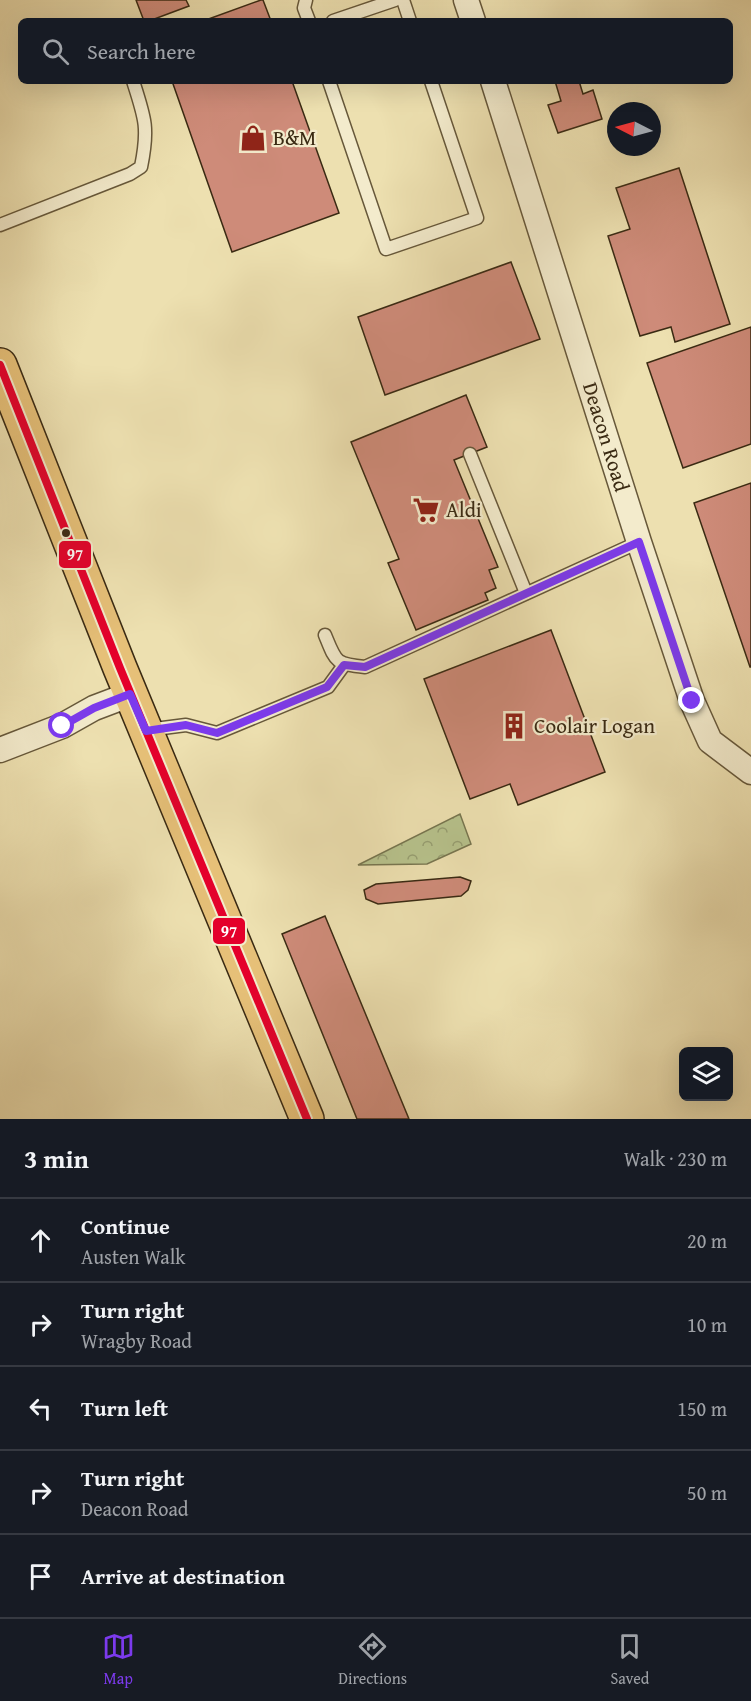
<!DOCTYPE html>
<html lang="en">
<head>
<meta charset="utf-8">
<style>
	:root { --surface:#171b24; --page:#242831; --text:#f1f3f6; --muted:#9ea1a6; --line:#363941; --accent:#7c3aed }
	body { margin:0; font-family:"Gentium Book Plus",serif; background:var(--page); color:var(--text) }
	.controls { position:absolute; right:18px; bottom:18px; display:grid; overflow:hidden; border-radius:9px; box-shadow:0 6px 24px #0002 }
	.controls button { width:54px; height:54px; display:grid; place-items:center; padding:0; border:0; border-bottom:2px solid var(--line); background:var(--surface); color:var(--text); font:30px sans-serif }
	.compass { position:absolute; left:607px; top:102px; width:54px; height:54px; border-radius:50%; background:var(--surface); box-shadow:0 6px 24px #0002; rotate:276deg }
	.stop { position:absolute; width:18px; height:18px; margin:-14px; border:4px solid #7c3aed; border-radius:50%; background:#fff }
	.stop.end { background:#7c3aed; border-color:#fff; box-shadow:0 2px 6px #0008 }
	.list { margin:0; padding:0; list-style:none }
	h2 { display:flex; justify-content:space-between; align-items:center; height:78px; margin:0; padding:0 24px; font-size:26px }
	h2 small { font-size:20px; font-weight:400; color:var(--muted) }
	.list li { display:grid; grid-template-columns:39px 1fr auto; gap:18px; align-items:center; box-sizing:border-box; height:84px; padding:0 24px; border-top:2px solid var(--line) }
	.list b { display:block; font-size:22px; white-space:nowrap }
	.list p { margin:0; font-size:20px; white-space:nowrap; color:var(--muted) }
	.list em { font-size:20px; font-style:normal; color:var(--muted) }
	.icon { flex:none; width:33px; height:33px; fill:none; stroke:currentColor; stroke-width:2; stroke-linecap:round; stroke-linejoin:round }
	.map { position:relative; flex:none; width:751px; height:1119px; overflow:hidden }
	.search { position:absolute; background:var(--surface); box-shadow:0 6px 24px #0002; left:18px; right:18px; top:18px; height:66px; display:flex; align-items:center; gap:15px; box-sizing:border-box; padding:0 21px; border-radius:9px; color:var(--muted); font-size:22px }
	.sheet { height:498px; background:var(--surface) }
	nav { display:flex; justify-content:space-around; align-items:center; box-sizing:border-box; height:84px; border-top:2px solid var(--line); background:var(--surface); font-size:16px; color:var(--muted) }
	nav a { display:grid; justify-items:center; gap:3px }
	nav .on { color:var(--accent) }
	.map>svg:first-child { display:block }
	.forest { fill:url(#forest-crowns); stroke:#787650; stroke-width:1.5 }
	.building { fill:#ce8b79; stroke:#3a2a13; stroke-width:1.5 }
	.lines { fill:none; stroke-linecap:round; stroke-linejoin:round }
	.lane-casing { stroke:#67583a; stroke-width:15 }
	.street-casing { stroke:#67583a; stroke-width:27 }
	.primary-casing { stroke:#3a2a13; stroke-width:36 }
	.lane { stroke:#f3ebcc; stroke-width:12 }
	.street { stroke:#f3ebcc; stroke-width:24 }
	.primary { stroke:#e6c078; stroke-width:33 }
	.bus-1-casing { stroke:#f3ebcc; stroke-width:12 }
	.bus-1 { stroke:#e4002b; stroke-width:8 }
	.route { stroke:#7c3aed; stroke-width:8 }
	.bus-dot { fill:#3a2a13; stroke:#f3ebcc; stroke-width:2 }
	.labels { text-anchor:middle; stroke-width:4.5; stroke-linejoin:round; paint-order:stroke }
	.poi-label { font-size:21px; fill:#3a2a13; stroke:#f3ebcc; text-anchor:start }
	.street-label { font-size:21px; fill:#3a2a13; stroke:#f3ebcc }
	.line-badge { stroke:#f3ebcc; stroke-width:2 }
	.badge-label { font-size:16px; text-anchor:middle; font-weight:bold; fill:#fff }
</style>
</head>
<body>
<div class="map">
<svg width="751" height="1119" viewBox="0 0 751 1119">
	<defs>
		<pattern id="forest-crowns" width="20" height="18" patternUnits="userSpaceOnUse" patternTransform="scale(1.5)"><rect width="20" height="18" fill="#b7c28c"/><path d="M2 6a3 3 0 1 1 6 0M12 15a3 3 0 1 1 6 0" fill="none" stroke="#969e71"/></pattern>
	</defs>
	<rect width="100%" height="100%" fill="#ede0b0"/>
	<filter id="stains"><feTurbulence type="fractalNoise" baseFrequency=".00333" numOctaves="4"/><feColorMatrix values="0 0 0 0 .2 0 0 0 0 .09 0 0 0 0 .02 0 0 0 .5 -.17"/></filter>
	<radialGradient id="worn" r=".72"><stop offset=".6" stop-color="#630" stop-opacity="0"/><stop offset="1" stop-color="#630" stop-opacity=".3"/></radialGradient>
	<path class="forest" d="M 460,814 L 471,844 L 427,864 L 358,865 Z"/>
	<g class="building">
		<path d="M 136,0 L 186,0 L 189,6 L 149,21 L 144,21 Z"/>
		<path d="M 263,0 L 271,21 L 203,21 L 261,0 Z"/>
		<path d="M 172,81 L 292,81 L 339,213 L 232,252 Z"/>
		<path d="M 555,81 L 579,81 L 583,94 L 593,90 L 602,119 L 558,133 L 548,105 L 561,101 Z"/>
		<path d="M 679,168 L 730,324 L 675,342 L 671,327 L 640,336 L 608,236 L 630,229 L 616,188 Z"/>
		<path d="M 511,262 L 540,339 L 385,395 L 358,317 Z"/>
		<path d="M 751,327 L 751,444 L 683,468 L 647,363 Z"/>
		<path d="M 466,395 L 487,447 L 454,460 L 498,567 L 489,570 L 496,588 L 485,593 L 488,600 L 416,630 L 388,563 L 399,559 L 351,442 Z"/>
		<path d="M 751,483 L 751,667 L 750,667 L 694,503 Z"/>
		<path d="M 551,630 L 605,772 L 518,805 L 510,784 L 470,799 L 424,679 Z"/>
		<path d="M 460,877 L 471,881 L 468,890 L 461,896 L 378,904 L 366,899 L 364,890 L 376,884 Z"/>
		<path d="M 325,916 L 409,1119 L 357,1119 L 282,934 Z"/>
	</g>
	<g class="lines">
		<g class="lane-casing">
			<g id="lane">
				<path d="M 306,0 L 304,8 L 309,21"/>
				<path d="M 403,0 L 410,21"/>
				<path d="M 333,21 L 395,0"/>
				<path d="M 329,81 L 386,249 L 477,218 L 431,81"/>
				<path d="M 0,225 L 130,174 L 141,167 C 149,128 145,118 133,81"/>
				<path d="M 470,454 L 526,593"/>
				<path d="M 325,635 C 336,662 335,664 365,667 L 639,542"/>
				<path d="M 147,730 L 186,725 L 217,733 L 328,687 L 344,665"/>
			</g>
		</g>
		<g class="street-casing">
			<g id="street">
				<path d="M 466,0 L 473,21"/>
				<path d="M 493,81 L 639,542 L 692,701 L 710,741 L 751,772"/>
				<path d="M 0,750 L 62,726 L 94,708 L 131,694"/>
			</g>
		</g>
		<g class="primary-casing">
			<path id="primary" d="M 0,365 L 120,668 L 307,1119"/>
		</g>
		<use href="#lane" class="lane"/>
		<use href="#street" class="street"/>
		<use href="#primary" class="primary"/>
		<g class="bus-1-casing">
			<path id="bus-1" d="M 0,365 L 120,668 L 307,1119"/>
		</g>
		<use href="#bus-1" class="bus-1"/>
	</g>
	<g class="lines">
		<path class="route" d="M 62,726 L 94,708 L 130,694 L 146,731 L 186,725 L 217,733 L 327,687 L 344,665 L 365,667 L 639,542 L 692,701"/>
	</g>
	<defs>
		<g id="shop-bare" transform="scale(2.07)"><path d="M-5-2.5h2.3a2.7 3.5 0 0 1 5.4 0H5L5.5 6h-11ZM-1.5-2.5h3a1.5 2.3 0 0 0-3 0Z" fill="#8f2418" stroke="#f3ebcc" stroke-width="2.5" paint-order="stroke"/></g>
		<g id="supermarket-bare" transform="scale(2.07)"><path d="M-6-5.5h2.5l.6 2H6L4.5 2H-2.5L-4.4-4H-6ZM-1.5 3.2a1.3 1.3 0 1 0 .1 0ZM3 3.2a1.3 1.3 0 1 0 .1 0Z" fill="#8f2418" stroke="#f3ebcc" stroke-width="2.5" paint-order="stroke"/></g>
		<g id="building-bare" transform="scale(2.07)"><path d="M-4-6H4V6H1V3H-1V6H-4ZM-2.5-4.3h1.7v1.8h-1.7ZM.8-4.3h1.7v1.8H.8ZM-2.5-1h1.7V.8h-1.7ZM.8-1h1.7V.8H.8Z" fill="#8f2418" stroke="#f3ebcc" stroke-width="2.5" paint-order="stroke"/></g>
	</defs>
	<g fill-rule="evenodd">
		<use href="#shop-bare" x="253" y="138"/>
		<use href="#supermarket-bare" x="426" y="510"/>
		<use href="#building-bare" x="514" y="726"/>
	</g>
	<circle class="bus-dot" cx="66" cy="533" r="5"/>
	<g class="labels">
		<g class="poi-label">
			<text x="273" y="145">B&amp;M</text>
			<text x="446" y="517">Aldi</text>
			<text x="534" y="733">Coolair Logan</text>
		</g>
		<g class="street-label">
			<text transform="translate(606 437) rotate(73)" y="7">Deacon Road</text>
		</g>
	</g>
	<g class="line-badge">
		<rect x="58" y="540" width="34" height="29" rx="6" fill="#e4002b"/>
		<rect x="212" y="917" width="34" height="28" rx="6" fill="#e4002b"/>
	</g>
	<g class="badge-label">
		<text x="75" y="560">97</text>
		<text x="229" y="937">97</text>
	</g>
	<rect width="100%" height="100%" filter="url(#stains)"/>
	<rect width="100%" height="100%" fill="url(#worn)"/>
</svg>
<div class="controls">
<button><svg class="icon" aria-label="layers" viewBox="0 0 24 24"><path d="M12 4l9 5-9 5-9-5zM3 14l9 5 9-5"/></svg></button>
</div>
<svg class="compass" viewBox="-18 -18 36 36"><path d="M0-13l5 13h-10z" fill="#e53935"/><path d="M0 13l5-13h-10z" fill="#9ea1a6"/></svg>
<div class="stop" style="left:62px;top:726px"></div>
<div class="stop end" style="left:692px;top:701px"></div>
<div class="search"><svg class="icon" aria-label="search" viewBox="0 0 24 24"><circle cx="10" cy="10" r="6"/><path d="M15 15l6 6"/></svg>Search here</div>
</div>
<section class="sheet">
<h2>3 min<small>Walk · 230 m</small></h2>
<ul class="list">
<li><svg class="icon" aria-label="ahead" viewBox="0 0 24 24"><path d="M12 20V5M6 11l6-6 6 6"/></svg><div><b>Continue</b><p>Austen Walk</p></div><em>20 m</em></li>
<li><svg class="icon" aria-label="right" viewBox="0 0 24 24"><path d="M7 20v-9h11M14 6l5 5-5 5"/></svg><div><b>Turn right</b><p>Wragby Road</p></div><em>10 m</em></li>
<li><svg class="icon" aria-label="left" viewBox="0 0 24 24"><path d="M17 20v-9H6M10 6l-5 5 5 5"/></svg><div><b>Turn left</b></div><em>150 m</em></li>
<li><svg class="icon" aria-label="right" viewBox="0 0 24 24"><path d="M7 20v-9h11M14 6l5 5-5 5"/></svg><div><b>Turn right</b><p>Deacon Road</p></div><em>50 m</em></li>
<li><svg class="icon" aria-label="arrive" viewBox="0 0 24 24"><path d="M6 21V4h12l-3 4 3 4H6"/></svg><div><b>Arrive at destination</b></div></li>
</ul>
</section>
<nav>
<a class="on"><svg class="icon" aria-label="map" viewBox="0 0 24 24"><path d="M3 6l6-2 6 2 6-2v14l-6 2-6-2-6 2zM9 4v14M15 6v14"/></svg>Map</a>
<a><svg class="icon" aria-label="directions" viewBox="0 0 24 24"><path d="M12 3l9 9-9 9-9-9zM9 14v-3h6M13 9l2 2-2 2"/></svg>Directions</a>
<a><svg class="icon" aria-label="saved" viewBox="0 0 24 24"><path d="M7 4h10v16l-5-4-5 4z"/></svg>Saved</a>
</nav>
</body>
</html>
